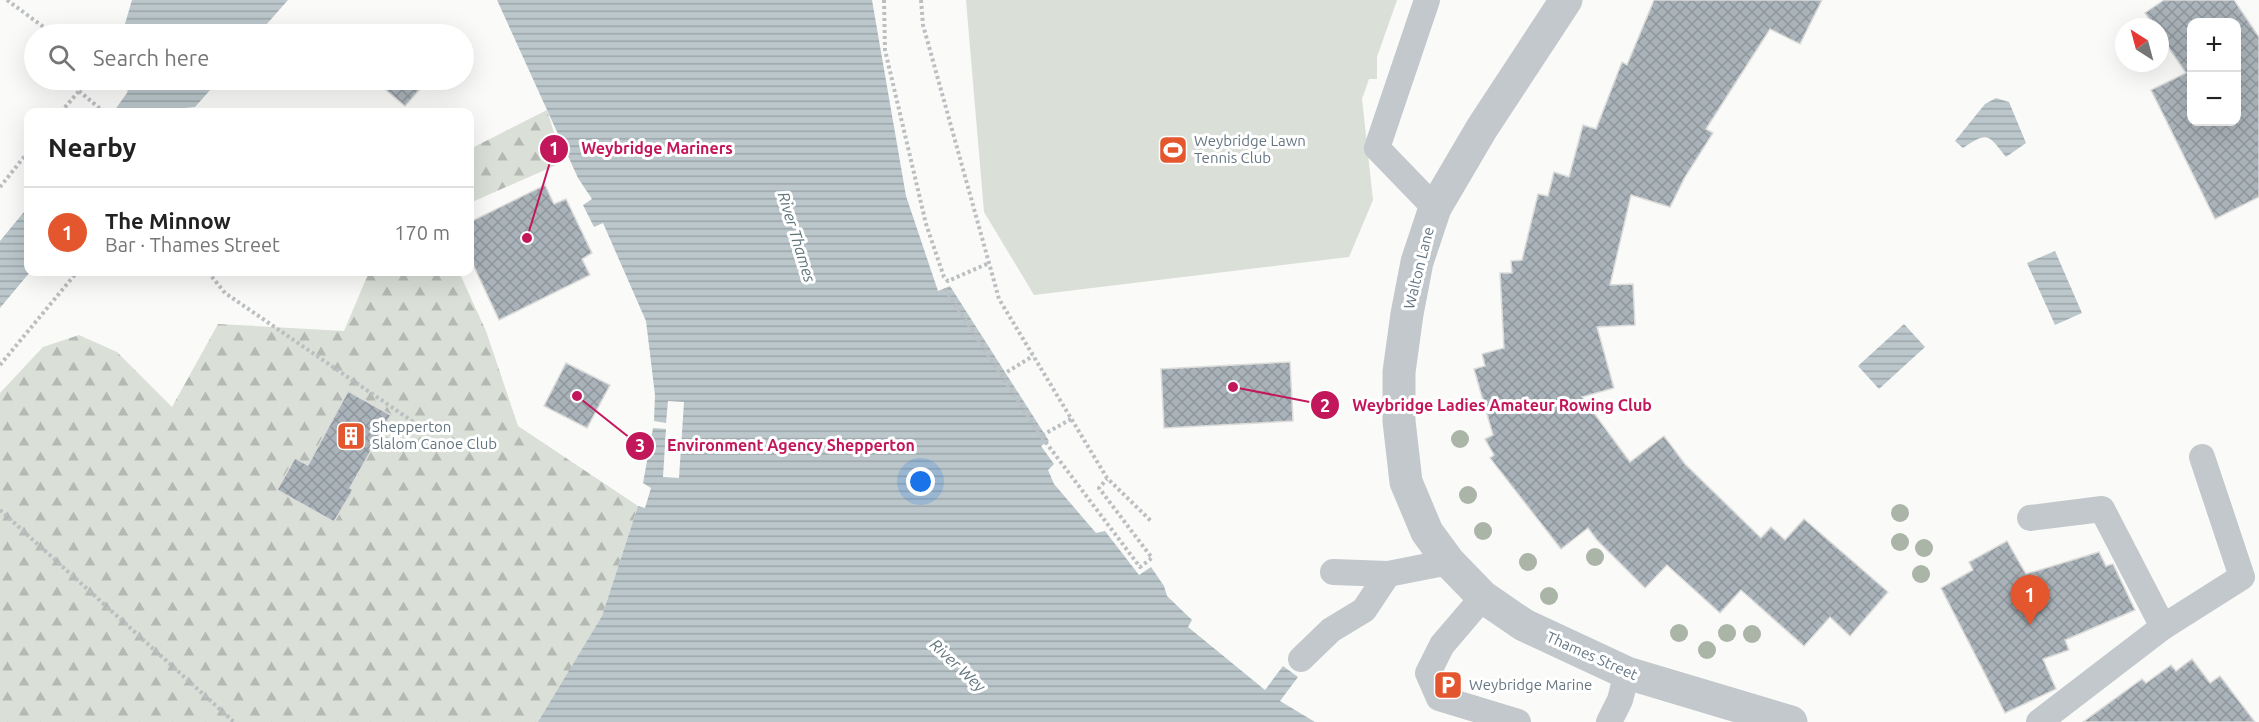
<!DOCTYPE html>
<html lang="en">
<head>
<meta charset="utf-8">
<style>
	:root { --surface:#fff; --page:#f2f2f2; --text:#222; --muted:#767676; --line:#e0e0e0; --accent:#e4572e }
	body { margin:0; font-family:Ubuntu,sans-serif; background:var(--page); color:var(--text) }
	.controls { position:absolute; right:18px; top:18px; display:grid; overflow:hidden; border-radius:12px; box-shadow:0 6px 24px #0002 }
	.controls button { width:54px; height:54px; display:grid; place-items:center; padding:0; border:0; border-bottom:2px solid var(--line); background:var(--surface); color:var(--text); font:30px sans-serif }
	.compass { position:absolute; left:2115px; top:18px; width:54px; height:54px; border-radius:50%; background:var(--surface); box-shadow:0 6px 24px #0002; rotate:324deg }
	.you { position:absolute; left:921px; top:482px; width:21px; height:21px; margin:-15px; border:4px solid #fff; border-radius:50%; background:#1a73e8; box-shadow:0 0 0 9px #1a73e833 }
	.badge { display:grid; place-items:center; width:39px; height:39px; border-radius:50%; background:var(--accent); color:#fff; font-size:20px; font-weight:700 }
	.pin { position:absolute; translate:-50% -50px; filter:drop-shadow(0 2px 3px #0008) }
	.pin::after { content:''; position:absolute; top:32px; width:21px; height:18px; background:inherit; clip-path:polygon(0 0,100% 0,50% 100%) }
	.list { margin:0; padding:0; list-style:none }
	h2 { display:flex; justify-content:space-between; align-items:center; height:78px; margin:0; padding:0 24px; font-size:26px }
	h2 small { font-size:20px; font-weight:400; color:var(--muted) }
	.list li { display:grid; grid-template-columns:39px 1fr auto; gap:18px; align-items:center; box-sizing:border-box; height:90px; padding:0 24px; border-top:2px solid var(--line) }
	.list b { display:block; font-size:22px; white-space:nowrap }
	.list p { margin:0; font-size:20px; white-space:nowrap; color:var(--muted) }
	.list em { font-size:20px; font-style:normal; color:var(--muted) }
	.icon { flex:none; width:33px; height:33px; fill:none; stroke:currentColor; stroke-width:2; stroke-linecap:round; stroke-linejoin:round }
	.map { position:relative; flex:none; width:2259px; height:722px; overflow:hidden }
	.search { position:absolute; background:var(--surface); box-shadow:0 6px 24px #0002; left:24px; top:24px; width:450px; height:66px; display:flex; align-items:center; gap:15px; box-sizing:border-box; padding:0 21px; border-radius:33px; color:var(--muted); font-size:22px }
	.panel { position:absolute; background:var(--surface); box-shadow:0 6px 24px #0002; left:24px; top:108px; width:450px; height:168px; border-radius:12px }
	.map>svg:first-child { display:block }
	.forest { fill:url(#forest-firs) }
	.pitch { fill:#dadfd7 }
	.water { fill:url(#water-rules) }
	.building { fill:url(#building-cross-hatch); stroke:#dcdcda; stroke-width:1.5; fill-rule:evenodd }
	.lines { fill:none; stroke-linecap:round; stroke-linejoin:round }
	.path { stroke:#bbbfc2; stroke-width:4; stroke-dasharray:3 3; stroke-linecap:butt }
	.service { stroke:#c3c8cc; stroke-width:26 }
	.tertiary { stroke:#c3c8cc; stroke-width:33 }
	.tree { fill:#aab4a7 }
	.labels { text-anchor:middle; stroke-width:6; stroke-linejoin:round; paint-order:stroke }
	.poi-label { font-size:15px; fill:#657683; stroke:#fff; text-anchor:start }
	.street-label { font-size:15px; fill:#657683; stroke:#fff }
	.water-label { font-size:16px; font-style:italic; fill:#60757c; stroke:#fff }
	.leader { fill:none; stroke:#c2185b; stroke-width:2 }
	.callout-dot { fill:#c2185b; stroke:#fff; stroke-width:2 }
	.mark-label { font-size:18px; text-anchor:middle; font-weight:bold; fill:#fff }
	.callout-label { font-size:16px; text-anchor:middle; font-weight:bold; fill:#c2185b; stroke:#fff; stroke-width:6; stroke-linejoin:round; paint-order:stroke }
</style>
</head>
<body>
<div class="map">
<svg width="2259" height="722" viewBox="0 0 2259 722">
	<defs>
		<pattern id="forest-firs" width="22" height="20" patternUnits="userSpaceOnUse" patternTransform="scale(1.5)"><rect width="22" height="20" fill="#dadfd7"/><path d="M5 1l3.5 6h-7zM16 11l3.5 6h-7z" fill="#b4b9b4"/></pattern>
		<pattern id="water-rules" width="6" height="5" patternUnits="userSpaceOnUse" patternTransform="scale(1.5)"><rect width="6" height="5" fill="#bbc7cb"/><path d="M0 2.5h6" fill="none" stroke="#9ca6aa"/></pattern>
		<pattern id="building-cross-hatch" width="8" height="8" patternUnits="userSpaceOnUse" patternTransform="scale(1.5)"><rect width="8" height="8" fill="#aab3b9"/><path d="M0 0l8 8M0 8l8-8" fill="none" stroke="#8e969c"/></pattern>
	</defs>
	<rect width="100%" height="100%" fill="#fafaf8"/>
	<g class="forest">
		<path d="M 547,110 L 563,162 L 470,203 L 470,149 Z"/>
		<path d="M 369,272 L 459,272 L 486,331 L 518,426 L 638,506 L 602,616 L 544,715 L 538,722 L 0,722 L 0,393 L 43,347 L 79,335 L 117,352 L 172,407 L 218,324 L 344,331 Z"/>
	</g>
	<path class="pitch" d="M 966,0 L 1397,0 L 1377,57 L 1377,79 L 1369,79 L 1362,99 L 1373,200 L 1349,257 L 1034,295 L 984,212 Z"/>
	<g class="water">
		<path d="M 132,0 L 288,0 L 258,34 L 122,34 Z"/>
		<path d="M 497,0 L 872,0 L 906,196 L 938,291 L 950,286 L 1049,441 L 1041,446 L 1054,464 L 1048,470 L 1054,484 L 1096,533 L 1105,531 L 1139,575 L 1151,567 L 1164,586 L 1167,596 L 1192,620 L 1188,627 L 1265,690 L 1283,666 L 1298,677 L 1280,701 L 1315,722 L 538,722 L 602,616 L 638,506 L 645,508 L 651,488 L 643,483 L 653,428 L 666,429 L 663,477 L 679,478 L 684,402 L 668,401 L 666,423 L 654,421 L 655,395 L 646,321 L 603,223 L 594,227 L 583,205 L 592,199 L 578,178 Z"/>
		<path d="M 130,80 L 219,80 L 195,107 L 174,109 L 167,112 L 107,112 L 109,110 L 114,111 L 127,93 Z"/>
		<path d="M 1996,98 L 2009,102 L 2026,143 L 2006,157 C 1988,134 1988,131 1963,148 L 1955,141 L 1985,104 Z"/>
		<path d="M 28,207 L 28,272 L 30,272 L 0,308 L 0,241 Z"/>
		<path d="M 2055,251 L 2082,313 L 2055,325 L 2027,263 Z"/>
		<path d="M 1904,324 L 1925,347 L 1879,389 L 1858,366 Z"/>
	</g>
	<g class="building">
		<path d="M 1654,0 L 1822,0 L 1800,44 L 1770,29 L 1706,129 L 1713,133 L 1685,177 L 1670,207 L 1631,195 L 1610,285 L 1633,284 L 1635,325 L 1597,327 L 1614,388 L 1582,397 L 1630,462 L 1664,436 L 1685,464 L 1761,538 L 1771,527 L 1785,540 L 1804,519 L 1888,592 L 1850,636 L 1830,617 L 1804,646 L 1741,590 L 1720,613 L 1667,565 L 1645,588 L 1597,540 L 1588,528 L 1561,549 L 1490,458 L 1494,455 L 1485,439 L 1493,435 L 1474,369 L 1485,366 L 1482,354 L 1504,348 L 1500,273 L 1512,273 L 1511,261 L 1522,260 L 1538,194 L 1548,196 L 1554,172 L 1569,177 L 1583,125 L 1596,129 L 1622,62 L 1627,65 Z"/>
		<path d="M 2164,0 L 2234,0 L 2259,37 L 2259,197 L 2215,219 L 2151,90 L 2186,73 L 2160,35 L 2160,27 L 2155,27 L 2145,13 ZM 2192,22 L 2236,22 L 2236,122 L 2192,122 Z"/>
		<path d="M 392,26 L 402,34 L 385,34 Z"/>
		<path d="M 374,80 L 428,80 L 405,106 Z"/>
		<path d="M 545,185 L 554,204 L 566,199 L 592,253 L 582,259 L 590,275 L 499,320 L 470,258 L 470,222 Z"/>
		<path d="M 1290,362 L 1293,421 L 1164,428 L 1161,369 Z"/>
		<path d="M 566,363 L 610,385 L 587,428 L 544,406 Z"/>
		<path d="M 348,391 L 391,415 L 350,488 L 353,490 L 334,522 L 277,490 L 295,458 L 308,465 Z"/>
		<path d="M 2007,541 L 2026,574 L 2099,552 L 2106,566 L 2113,564 L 2135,610 L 2065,640 L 2069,650 L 2043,659 L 2056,689 L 2005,713 L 1941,588 L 1973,570 L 1969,562 Z"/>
		<path d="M 2192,659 L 2210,683 L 2220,676 L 2255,722 L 2083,722 L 2142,679 L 2146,683 L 2171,665 L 2176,671 Z"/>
	</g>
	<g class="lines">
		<g class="path">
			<path d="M 7,0 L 53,34"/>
			<path d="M 884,0 L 885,50 L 926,224 L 944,277 L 948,281 L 989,263"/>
			<path d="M 921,0 L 923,25 L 999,299 L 1107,478 L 1152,522"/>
			<path d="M 79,91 L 104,112"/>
			<path d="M 61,112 L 79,91 L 78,80"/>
			<path d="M 0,187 L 28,152"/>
			<path d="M 208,272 L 225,293 L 428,432"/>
			<path d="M 945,289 L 1041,436"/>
			<path d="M 0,365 L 77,272"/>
			<path d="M 1002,375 L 1033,356"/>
			<path d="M 1071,419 L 1041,436 L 1140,567 L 1152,558 L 1099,488 L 1107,479"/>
			<path d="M 0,510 L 234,722"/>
		</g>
		<g class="service">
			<path d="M 1427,0 L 1377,148 L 1435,208"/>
			<path d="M 2030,518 L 2102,509 L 2163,627"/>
			<path d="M 1333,572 L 1388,574 L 1449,562"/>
			<path d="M 1483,597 L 1442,645 L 1428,673 L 1439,698 L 1518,722"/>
			<path d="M 1301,659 L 1331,630 L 1364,610 L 1388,574"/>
			<path d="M 1609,722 L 1620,700 L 1627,673"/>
			<path d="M 2039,722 L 2163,627 L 2242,577 L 2202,457"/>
		</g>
		<path class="tertiary" d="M 1566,0 L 1482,128 L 1435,208 L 1417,262 L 1407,314 L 1399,372 L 1399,421 L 1406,482 L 1427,532 L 1449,562 L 1483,597 L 1524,625 L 1627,673 L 1791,722"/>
	</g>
	<g class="tree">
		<circle cx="1460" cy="439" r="9"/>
		<circle cx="1468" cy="495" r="9"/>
		<circle cx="1900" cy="513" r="9"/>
		<circle cx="1483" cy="531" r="9"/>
		<circle cx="1900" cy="542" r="9"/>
		<circle cx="1924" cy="548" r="9"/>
		<circle cx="1595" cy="557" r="9"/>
		<circle cx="1528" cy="562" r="9"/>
		<circle cx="1921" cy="574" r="9"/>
		<circle cx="1549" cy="596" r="9"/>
		<circle cx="1679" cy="633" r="9"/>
		<circle cx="1727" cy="633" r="9"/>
		<circle cx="1752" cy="634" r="9"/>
		<circle cx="1707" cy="650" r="9"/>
	</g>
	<defs>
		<g id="stadium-square" transform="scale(1.5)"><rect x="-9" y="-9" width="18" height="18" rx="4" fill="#e4572e" stroke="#fff"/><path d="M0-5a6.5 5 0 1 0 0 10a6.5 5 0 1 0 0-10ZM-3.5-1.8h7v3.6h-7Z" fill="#fff"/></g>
		<g id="building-square" transform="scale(1.5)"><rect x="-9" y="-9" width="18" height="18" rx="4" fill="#e4572e" stroke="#fff"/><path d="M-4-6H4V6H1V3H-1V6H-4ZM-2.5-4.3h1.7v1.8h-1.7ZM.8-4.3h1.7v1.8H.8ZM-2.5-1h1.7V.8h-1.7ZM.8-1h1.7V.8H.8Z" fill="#fff"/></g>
		<g id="parking-square" transform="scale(1.5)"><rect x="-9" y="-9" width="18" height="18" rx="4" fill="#e4572e" stroke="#fff"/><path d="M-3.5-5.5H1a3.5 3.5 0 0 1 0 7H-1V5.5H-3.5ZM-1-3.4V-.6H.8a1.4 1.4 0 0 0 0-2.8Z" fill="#fff"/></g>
	</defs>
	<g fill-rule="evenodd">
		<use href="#stadium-square" x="1173" y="150"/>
		<use href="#building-square" x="351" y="436"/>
		<use href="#parking-square" x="1448" y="685"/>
	</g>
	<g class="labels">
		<g class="poi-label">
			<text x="1194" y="146">Weybridge Lawn<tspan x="1194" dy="17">Tennis Club</tspan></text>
			<text x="372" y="432">Shepperton<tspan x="372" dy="17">Slalom Canoe Club</tspan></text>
			<text x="1469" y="690">Weybridge Marine</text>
		</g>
		<g class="street-label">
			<text transform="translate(1419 268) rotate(-76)" y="5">Walton Lane</text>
			<text transform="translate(1592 656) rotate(24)" y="5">Thames Street</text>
		</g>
		<g class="water-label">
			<text transform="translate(797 237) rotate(73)" y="6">River Thames</text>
			<text transform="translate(958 665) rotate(43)" y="6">River Wey</text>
		</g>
	</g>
	<path class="leader" d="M527 238L554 149M1233 387L1325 405M577 396L640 446"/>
	<g class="callout-dot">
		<circle cx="527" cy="238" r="6"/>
		<circle cx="1233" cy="387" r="6"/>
		<circle cx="577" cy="396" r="6"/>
		<circle cx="554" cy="149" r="15"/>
		<circle cx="1325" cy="405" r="15"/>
		<circle cx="640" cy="446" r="15"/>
	</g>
	<g class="mark-label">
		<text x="554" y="155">1</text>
		<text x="1325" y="412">2</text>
		<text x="640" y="452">3</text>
	</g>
	<g class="callout-label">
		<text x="657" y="154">Weybridge Mariners</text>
		<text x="1502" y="411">Weybridge Ladies Amateur Rowing Club</text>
		<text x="791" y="451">Environment Agency Shepperton</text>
	</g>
</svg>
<div class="controls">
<button>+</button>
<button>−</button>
</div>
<svg class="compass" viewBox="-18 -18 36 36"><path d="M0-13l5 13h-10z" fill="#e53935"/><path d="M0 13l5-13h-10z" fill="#767676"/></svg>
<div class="you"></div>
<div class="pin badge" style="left:2030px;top:625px">1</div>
<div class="search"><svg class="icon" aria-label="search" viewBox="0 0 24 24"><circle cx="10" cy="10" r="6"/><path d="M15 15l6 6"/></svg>Search here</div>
<section class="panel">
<h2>Nearby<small></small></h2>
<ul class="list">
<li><span class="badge">1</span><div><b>The Minnow</b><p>Bar · Thames Street</p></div><em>170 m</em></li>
</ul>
</section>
</div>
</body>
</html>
